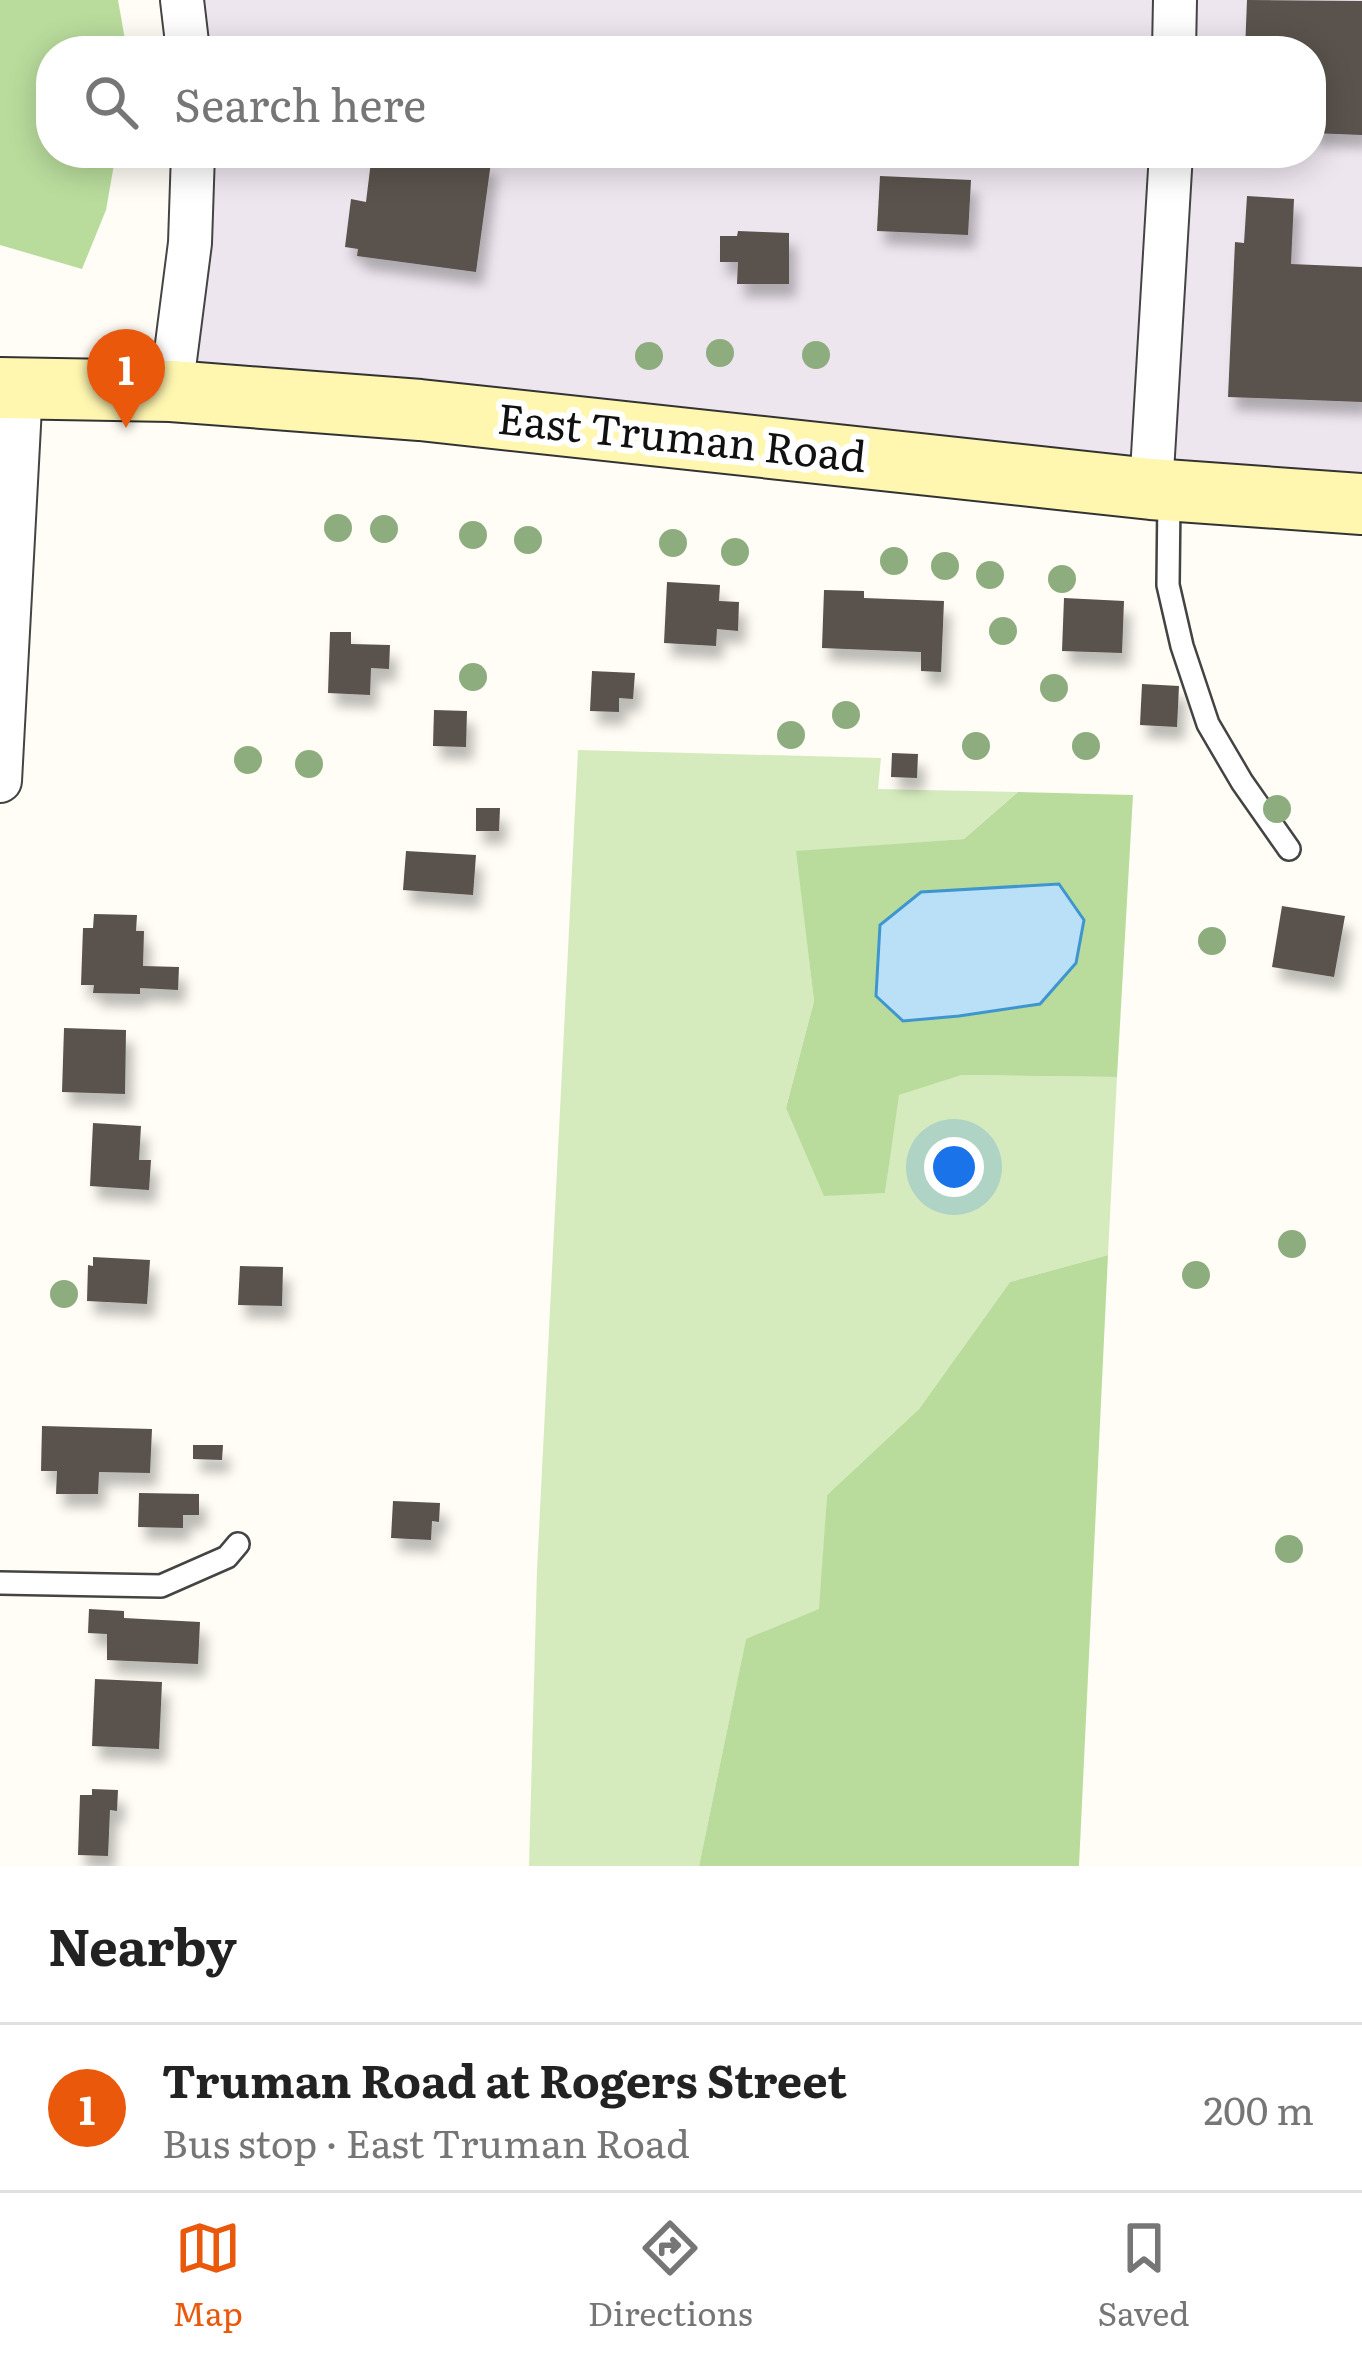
<!DOCTYPE html>
<html lang="en">
<head>
<meta charset="utf-8">
<style>
	:root { --surface:#fff; --page:#f2f2f2; --text:#222; --muted:#767676; --line:#e0e0e0; --accent:#ea580c }
	body { margin:0; font-family:Literata,serif; background:var(--page); color:var(--text) }
	.you { position:absolute; left:954px; top:1167px; width:42px; height:42px; margin:-30px; border:9px solid #fff; border-radius:50%; background:#1a73e8; box-shadow:0 0 0 18px #1a73e833 }
	.badge { display:grid; place-items:center; width:78px; height:78px; border-radius:50%; background:var(--accent); color:#fff; font-size:39px; font-weight:700 }
	.pin { position:absolute; translate:-50% -99px; filter:drop-shadow(0 3px 6px #0008) }
	.pin::after { content:''; position:absolute; top:63px; width:42px; height:36px; background:inherit; clip-path:polygon(0 0,100% 0,50% 100%) }
	.list { margin:0; padding:0; list-style:none }
	h2 { display:flex; justify-content:space-between; align-items:center; height:156px; margin:0; padding:0 48px; font-size:51px }
	h2 small { font-size:39px; font-weight:400; color:var(--muted) }
	.list li { display:grid; grid-template-columns:78px 1fr auto; gap:36px; align-items:center; box-sizing:border-box; height:168px; padding:0 48px; border-top:3px solid var(--line) }
	.list b { display:block; font-size:45px; white-space:nowrap }
	.list p { margin:0; font-size:39px; white-space:nowrap; color:var(--muted) }
	.list em { font-size:39px; font-style:normal; color:var(--muted) }
	.icon { flex:none; width:66px; height:66px; fill:none; stroke:currentColor; stroke-width:2; stroke-linecap:round; stroke-linejoin:round }
	.map { position:relative; flex:none; width:1362px; height:1866px; overflow:hidden }
	.search { position:absolute; background:var(--surface); box-shadow:0 6px 30px #0003; left:36px; right:36px; top:36px; height:132px; display:flex; align-items:center; gap:30px; box-sizing:border-box; padding:0 42px; border-radius:48px; color:var(--muted); font-size:45px }
	.sheet { height:324px; background:var(--surface) }
	nav { display:flex; justify-content:space-around; align-items:center; box-sizing:border-box; height:168px; border-top:3px solid var(--line); background:var(--surface); font-size:33px; color:var(--muted) }
	nav a { display:grid; justify-items:center; gap:6px }
	nav .on { color:var(--accent) }
	.map>svg:first-child { display:block }
	.industrial { fill:#eee6ef }
	.green { fill:#d5ebbd }
	.forest { fill:#b9dc9c; fill-rule:evenodd }
	.water { fill:#b9e0f7; stroke:#3f96cf; stroke-width:3 }
	.building { fill:#5a524d; filter:url(#shadow) }
	.lines { fill:none; stroke-linecap:round; stroke-linejoin:round }
	.lane-casing { stroke:#444; stroke-width:26 }
	.street-casing { stroke:#444; stroke-width:46 }
	.secondary-casing { stroke:#333; stroke-width:64 }
	.lane { stroke:#fff; stroke-width:21 }
	.street { stroke:#fff; stroke-width:42 }
	.secondary { stroke:#fff6b0; stroke-width:60 }
	.tree { fill:#8dad7f }
	.labels { text-anchor:middle; stroke-width:12; stroke-linejoin:round; paint-order:stroke }
	.street-label { font-size:42px; fill:#111; stroke:#fff }
</style>
</head>
<body>
<div class="map">
<svg width="1362" height="1866" viewBox="0 0 1362 1866">
	<defs>
		<filter id="shadow"><feDropShadow dx="7" dy="13" stdDeviation="6" flood-color="#0004"/></filter>
	</defs>
	<rect width="100%" height="100%" fill="#fffdf5"/>
	<path class="industrial" d="M 180,0 L 1362,0 L 1362,494 L 171,391 L 177,153 L 1311,153 L 1311,51 L 179,51 Z"/>
	<path class="green" d="M 578,750 L 881,758 L 878,789 L 1018,792 L 964,839 L 797,852 L 814,1001 L 786,1108 L 885,1193 L 898,1095 L 962,1075 L 1117,1077 L 1108,1255 L 1010,1282 L 919,1409 L 827,1495 L 820,1609 L 746,1640 L 699,1866 L 529,1866 L 537,1570 Z"/>
	<g class="forest">
		<path d="M 0,0 L 118,0 L 127,51 L 51,51 L 51,153 L 116,153 L 106,210 L 82,269 L 0,245 Z"/>
		<path d="M 1018,792 L 1133,795 L 1117,1077 L 962,1075 L 899,1095 L 885,1193 L 824,1196 L 786,1108 L 814,1001 L 796,851 L 964,839 ZM 1058,884 L 1041,1003 L 959,1016 L 904,1021 L 921,892 Z"/>
		<path d="M 1108,1255 L 1079,1866 L 699,1866 L 746,1639 L 819,1609 L 827,1495 L 919,1409 L 1010,1282 Z"/>
	</g>
	<path class="water" d="M 1059,884 L 1084,920 L 1076,963 L 1040,1004 L 959,1016 L 903,1021 L 876,996 L 880,925 L 921,892 Z"/>
	<g class="building">
		<path d="M 1247,0 L 1362,1 L 1362,135 L 1311,133 L 1311,51 L 1245,51 Z"/>
		<path d="M 372,153 L 427,153 L 491,162 L 476,272 L 357,256 L 358,249 L 345,247 L 351,199 L 366,202 Z"/>
		<path d="M 880,176 L 971,180 L 968,235 L 877,231 Z"/>
		<path d="M 1247,196 L 1294,199 L 1291,264 L 1362,267 L 1362,402 L 1228,397 L 1235,242 L 1244,243 Z"/>
		<path d="M 738,231 L 789,233 L 789,284 L 737,284 L 738,262 L 720,262 L 720,236 L 737,236 Z"/>
		<path d="M 667,582 L 720,585 L 719,601 L 739,602 L 738,631 L 717,629 L 716,646 L 664,643 Z"/>
		<path d="M 824,590 L 864,591 L 864,598 L 944,601 L 941,672 L 921,671 L 921,652 L 822,648 Z"/>
		<path d="M 1064,598 L 1124,601 L 1122,653 L 1062,651 Z"/>
		<path d="M 330,632 L 351,632 L 351,644 L 390,645 L 389,669 L 371,668 L 370,695 L 328,693 Z"/>
		<path d="M 592,671 L 635,673 L 633,699 L 619,698 L 619,712 L 590,711 Z"/>
		<path d="M 1142,684 L 1179,686 L 1177,727 L 1140,725 Z"/>
		<path d="M 434,710 L 467,711 L 466,747 L 433,746 Z"/>
		<path d="M 892,753 L 918,754 L 917,778 L 891,777 Z"/>
		<path d="M 476,808 L 500,808 L 499,831 L 476,831 Z"/>
		<path d="M 406,851 L 476,855 L 473,895 L 403,890 Z"/>
		<path d="M 1282,906 L 1345,916 L 1334,977 L 1272,967 Z"/>
		<path d="M 94,914 L 137,915 L 136,931 L 144,931 L 143,966 L 179,967 L 178,990 L 140,988 L 140,994 L 93,993 L 94,985 L 81,985 L 83,928 L 93,928 Z"/>
		<path d="M 64,1028 L 126,1030 L 125,1094 L 62,1092 Z"/>
		<path d="M 93,1123 L 141,1126 L 139,1160 L 151,1160 L 149,1190 L 90,1186 Z"/>
		<path d="M 93,1257 L 150,1260 L 147,1304 L 87,1301 L 88,1265 L 93,1266 Z"/>
		<path d="M 240,1266 L 283,1267 L 282,1306 L 238,1305 Z"/>
		<path d="M 42,1426 L 152,1429 L 150,1473 L 99,1472 L 98,1494 L 56,1494 L 57,1471 L 41,1471 Z"/>
		<path d="M 193,1445 L 223,1445 L 222,1460 L 193,1459 Z"/>
		<path d="M 139,1493 L 199,1494 L 199,1515 L 183,1515 L 183,1528 L 138,1527 Z"/>
		<path d="M 393,1501 L 440,1503 L 439,1522 L 432,1521 L 431,1540 L 391,1538 Z"/>
		<path d="M 89,1609 L 124,1611 L 124,1618 L 200,1622 L 198,1664 L 107,1660 L 107,1634 L 88,1633 Z"/>
		<path d="M 95,1679 L 162,1682 L 159,1749 L 92,1746 Z"/>
		<path d="M 92,1789 L 118,1790 L 117,1811 L 110,1810 L 108,1856 L 78,1855 L 80,1795 L 92,1795 Z"/>
	</g>
	<g class="lines">
		<g class="lane-casing">
			<g id="lane">
				<path d="M 1169,497 L 1168,585 L 1182,646 L 1208,724 L 1242,782 L 1289,849"/>
				<path d="M 0,1583 L 161,1586 L 227,1557 L 238,1544"/>
			</g>
		</g>
		<g class="street-casing">
			<g id="street">
				<path d="M 182,0 L 188,51"/>
				<path d="M 1174,51 L 1175,0"/>
				<path d="M 171,391 L 190,243 L 193,153"/>
				<path d="M 1151,489 L 1171,153"/>
				<path d="M 0,781 L 21,388"/>
			</g>
		</g>
		<g class="secondary-casing">
			<path id="secondary" d="M 0,388 L 171,391 L 420,410 L 1151,489 L 1362,504"/>
		</g>
		<use href="#lane" class="lane"/>
		<use href="#street" class="street"/>
		<use href="#secondary" class="secondary"/>
	</g>
	<g class="tree">
		<circle cx="720" cy="353" r="14"/>
		<circle cx="816" cy="355" r="14"/>
		<circle cx="649" cy="356" r="14"/>
		<circle cx="338" cy="528" r="14"/>
		<circle cx="384" cy="529" r="14"/>
		<circle cx="473" cy="535" r="14"/>
		<circle cx="528" cy="540" r="14"/>
		<circle cx="673" cy="543" r="14"/>
		<circle cx="735" cy="552" r="14"/>
		<circle cx="894" cy="561" r="14"/>
		<circle cx="945" cy="566" r="14"/>
		<circle cx="990" cy="575" r="14"/>
		<circle cx="1062" cy="579" r="14"/>
		<circle cx="1003" cy="631" r="14"/>
		<circle cx="473" cy="677" r="14"/>
		<circle cx="1054" cy="688" r="14"/>
		<circle cx="846" cy="715" r="14"/>
		<circle cx="791" cy="735" r="14"/>
		<circle cx="976" cy="746" r="14"/>
		<circle cx="1086" cy="746" r="14"/>
		<circle cx="248" cy="760" r="14"/>
		<circle cx="309" cy="764" r="14"/>
		<circle cx="1277" cy="809" r="14"/>
		<circle cx="1212" cy="941" r="14"/>
		<circle cx="1292" cy="1244" r="14"/>
		<circle cx="1196" cy="1275" r="14"/>
		<circle cx="64" cy="1294" r="14"/>
		<circle cx="1289" cy="1549" r="14"/>
	</g>
	<g class="labels">
		<g class="street-label">
			<text transform="translate(682 438) rotate(6)" y="15">East Truman Road</text>
		</g>
	</g>
</svg>
<div class="you"></div>
<div class="pin badge" style="left:126px;top:428px">1</div>
<div class="search"><svg class="icon" aria-label="search" viewBox="0 0 24 24"><circle cx="10" cy="10" r="6"/><path d="M15 15l6 6"/></svg>Search here</div>
</div>
<section class="sheet">
<h2>Nearby<small></small></h2>
<ul class="list">
<li><span class="badge">1</span><div><b>Truman Road at Rogers Street</b><p>Bus stop · East Truman Road</p></div><em>200 m</em></li>
</ul>
</section>
<nav>
<a class="on"><svg class="icon" aria-label="map" viewBox="0 0 24 24"><path d="M3 6l6-2 6 2 6-2v14l-6 2-6-2-6 2zM9 4v14M15 6v14"/></svg>Map</a>
<a><svg class="icon" aria-label="directions" viewBox="0 0 24 24"><path d="M12 3l9 9-9 9-9-9zM9 14v-3h6M13 9l2 2-2 2"/></svg>Directions</a>
<a><svg class="icon" aria-label="saved" viewBox="0 0 24 24"><path d="M7 4h10v16l-5-4-5 4z"/></svg>Saved</a>
</nav>
</body>
</html>
